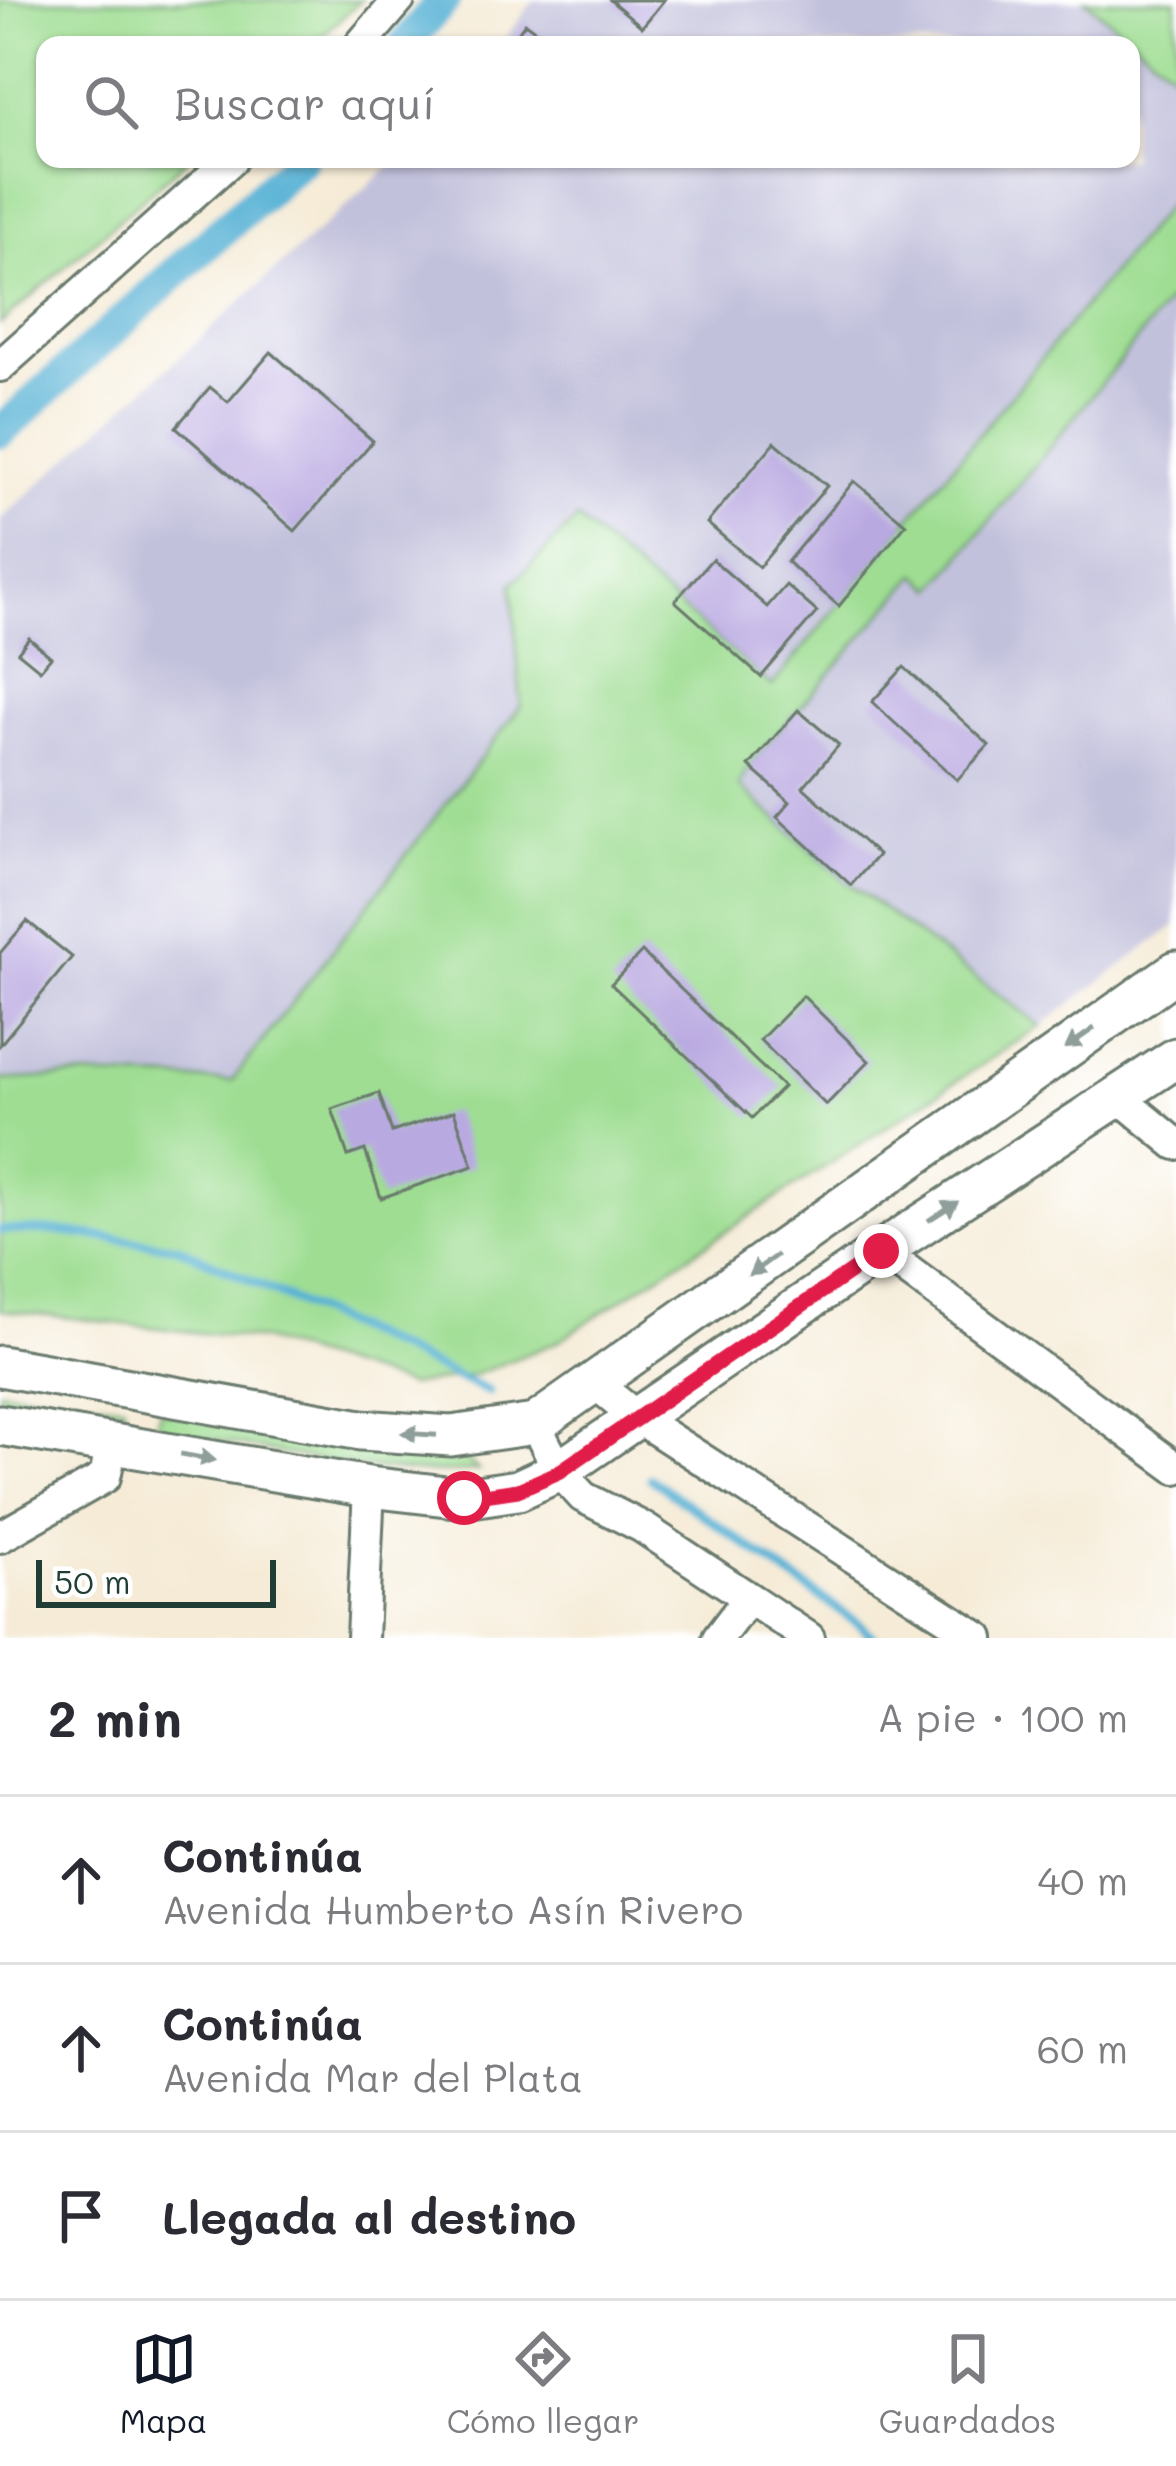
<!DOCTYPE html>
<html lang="es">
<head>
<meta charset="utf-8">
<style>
	:root { --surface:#fff; --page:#f7f7f7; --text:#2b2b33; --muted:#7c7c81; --line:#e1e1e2; --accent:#111827 }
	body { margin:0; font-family:Mali,sans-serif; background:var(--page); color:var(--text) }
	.scale { position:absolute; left:36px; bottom:30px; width:240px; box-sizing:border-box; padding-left:12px; border:6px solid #1f3d34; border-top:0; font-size:33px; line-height:42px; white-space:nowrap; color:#1f3d34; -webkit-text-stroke:9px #fff; paint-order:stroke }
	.stop { position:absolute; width:36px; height:36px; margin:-27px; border:9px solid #e11d48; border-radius:50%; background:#fff }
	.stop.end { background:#e11d48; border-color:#fff; box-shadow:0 3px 12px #0008 }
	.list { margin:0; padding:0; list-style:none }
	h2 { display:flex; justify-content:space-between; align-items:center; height:156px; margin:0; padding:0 48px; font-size:51px }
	h2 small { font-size:39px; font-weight:400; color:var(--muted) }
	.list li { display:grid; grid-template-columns:78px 1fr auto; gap:36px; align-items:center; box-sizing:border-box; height:168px; padding:0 48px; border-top:3px solid var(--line) }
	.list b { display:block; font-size:45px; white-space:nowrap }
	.list p { margin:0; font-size:39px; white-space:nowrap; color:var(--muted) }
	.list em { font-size:39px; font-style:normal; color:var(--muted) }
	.icon { flex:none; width:66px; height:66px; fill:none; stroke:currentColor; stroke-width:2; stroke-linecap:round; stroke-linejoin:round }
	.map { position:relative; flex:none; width:1176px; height:1638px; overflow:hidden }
	.search { position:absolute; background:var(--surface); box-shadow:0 3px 9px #0004; left:36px; right:36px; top:36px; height:132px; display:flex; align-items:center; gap:30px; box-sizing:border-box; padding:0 42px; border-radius:24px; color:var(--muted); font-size:45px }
	.sheet { height:660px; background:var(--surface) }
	nav { display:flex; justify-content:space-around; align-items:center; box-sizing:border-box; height:168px; border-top:3px solid var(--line); background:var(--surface); font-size:33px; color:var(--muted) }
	nav a { display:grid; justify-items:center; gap:6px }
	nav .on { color:var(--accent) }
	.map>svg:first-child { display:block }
	.industrial { fill:#c2c1dc }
	.green { fill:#9edd92; stroke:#5e8d63; stroke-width:3 }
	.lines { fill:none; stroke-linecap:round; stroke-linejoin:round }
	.stream { stroke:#58b2d5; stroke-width:9 }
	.canal { stroke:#58b2d5; stroke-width:33 }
	.building { fill:#b9a9e1 }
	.minor-casing { stroke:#6a7a6d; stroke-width:36 }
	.tertiary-casing { stroke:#6a7a6d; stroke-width:45 }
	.minor { stroke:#fff; stroke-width:30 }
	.tertiary { stroke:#fff; stroke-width:39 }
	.oneway { fill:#8f9e9a }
	.route { stroke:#e11d48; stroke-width:15 }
</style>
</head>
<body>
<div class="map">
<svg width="1176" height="1638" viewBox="0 0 1176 1638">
	<rect width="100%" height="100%" fill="#fff"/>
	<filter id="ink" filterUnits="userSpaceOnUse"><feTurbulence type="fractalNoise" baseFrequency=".00833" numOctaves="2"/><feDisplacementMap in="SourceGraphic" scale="24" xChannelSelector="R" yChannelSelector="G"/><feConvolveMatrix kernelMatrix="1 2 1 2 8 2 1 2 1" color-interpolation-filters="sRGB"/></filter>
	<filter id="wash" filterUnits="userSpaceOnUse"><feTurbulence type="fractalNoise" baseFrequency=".004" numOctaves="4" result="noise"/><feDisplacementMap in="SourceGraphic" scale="48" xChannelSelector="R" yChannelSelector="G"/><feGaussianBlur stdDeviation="2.7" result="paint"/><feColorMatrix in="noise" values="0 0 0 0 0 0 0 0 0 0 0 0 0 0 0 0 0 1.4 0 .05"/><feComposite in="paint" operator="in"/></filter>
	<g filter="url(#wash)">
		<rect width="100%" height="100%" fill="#f5ebd6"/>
		<path class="industrial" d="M 534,0 L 1176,0 L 1176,925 L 1041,1026 L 555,1343 L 0,1119 L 0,520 L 398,159 L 1131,159 L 1131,45 L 500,45 Z"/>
		<g class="green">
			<path d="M 0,0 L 361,0 L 312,45 L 45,45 L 45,159 L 188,159 L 0,324 Z"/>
			<path d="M 1085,0 L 1176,0 L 1176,75 Z"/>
			<path d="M 1176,195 L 1176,292 L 934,589 L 917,574 L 749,766 L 739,786 L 851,885 L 1041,1026 L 555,1343 L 474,1375 L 409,1386 L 262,1340 L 0,1310 L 0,1080 L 76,1076 L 232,1081 L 521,706 L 512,584 L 577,519 L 772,686 Z"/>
			<path d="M 0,1390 L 124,1405 L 121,1428 L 0,1412 Z"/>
			<path d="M 160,1411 L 461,1455 L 478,1470 C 385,1482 250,1446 155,1428 Z"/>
		</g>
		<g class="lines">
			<g class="stream">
				<path d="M 0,1230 L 56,1231 L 178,1247 L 489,1392"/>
				<path d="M 650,1478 L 862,1626 L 873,1638"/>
			</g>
			<g class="canal">
				<path d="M 404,45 L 444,0"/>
				<path d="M 0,432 L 301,159"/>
			</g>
		</g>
		<g id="blocks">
			<g class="building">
				<path d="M 610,0 L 664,0 L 642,27 Z"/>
				<path d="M 525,23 L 555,45 L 509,45 Z"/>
				<path d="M 271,352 L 373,441 L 295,531 L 176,427 L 210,387 L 228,402 Z"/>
				<path d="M 775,442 L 827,486 L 759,567 L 707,523 Z"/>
				<path d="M 854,481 L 906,524 L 839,606 L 787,562 Z"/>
				<path d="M 712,559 L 767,607 L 786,585 L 817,612 L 761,677 L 675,601 Z"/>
				<path d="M 29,638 L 51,657 L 40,670 L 18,652 Z"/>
				<path d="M 904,667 L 989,745 L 957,780 L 872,702 Z"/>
				<path d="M 798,710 L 839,745 L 803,787 L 878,855 L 851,885 L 777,817 L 790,802 L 749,766 Z"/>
				<path d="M 27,921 L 72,957 L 0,1045 L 0,953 Z"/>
				<path d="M 642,952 L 783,1087 L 752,1118 L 611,984 Z"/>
				<path d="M 803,996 L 869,1061 L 826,1105 L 760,1040 Z"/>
				<path d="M 379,1093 L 392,1132 L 454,1111 L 473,1166 L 381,1198 L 365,1150 L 348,1156 L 332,1109 Z"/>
			</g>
		</g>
	</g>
	<g filter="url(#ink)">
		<use href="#blocks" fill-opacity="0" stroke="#6a7a6d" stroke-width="3"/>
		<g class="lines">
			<g class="minor-casing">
				<g id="minor">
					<path d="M 360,45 L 399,0"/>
					<path d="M 0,366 L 232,159"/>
					<path d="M 1119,1097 L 1176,1144"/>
					<path d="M 881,1251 L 1176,1468"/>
					<path d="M 596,1384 L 638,1418 L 979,1638"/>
					<path d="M 535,1424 L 559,1471 L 583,1497 L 642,1527 L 809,1638"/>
					<path d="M 0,1537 L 105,1477 L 112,1443"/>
					<path d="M 362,1638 L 369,1487"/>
					<path d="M 718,1638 L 747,1600"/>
				</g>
			</g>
			<g class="tertiary-casing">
				<g id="tertiary">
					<path d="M 0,1366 L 361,1430 L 451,1436 L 535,1424 L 1176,971"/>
					<path d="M 0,1425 L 369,1487 L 464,1498 L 518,1490 L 559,1471 L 881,1251 L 1176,1058"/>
				</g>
			</g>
			<use href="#minor" class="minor"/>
			<use href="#tertiary" class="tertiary"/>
		</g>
		<defs><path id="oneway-solid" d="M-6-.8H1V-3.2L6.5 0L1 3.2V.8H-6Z" transform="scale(3)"/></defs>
		<g class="oneway">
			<use href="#oneway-solid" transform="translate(1080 1038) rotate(145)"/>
			<use href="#oneway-solid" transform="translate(943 1211) rotate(-33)"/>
			<use href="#oneway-solid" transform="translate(763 1265) rotate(144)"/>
			<use href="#oneway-solid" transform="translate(419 1434) rotate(-176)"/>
			<use href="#oneway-solid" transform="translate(198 1457) rotate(10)"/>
		</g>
	</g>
	<g class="lines" filter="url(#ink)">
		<path class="route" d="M 464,1498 L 518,1490 L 559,1472 L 881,1251"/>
	</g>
</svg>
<div class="scale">50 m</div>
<div class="stop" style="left:464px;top:1498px"></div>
<div class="stop end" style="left:881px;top:1251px"></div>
<div class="search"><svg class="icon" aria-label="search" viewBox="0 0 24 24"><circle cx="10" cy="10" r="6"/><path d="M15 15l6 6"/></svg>Buscar aquí</div>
</div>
<section class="sheet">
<h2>2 min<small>A pie · 100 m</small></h2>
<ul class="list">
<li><svg class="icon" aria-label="ahead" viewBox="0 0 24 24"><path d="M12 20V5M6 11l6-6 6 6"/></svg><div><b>Continúa</b><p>Avenida Humberto Asín Rivero</p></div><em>40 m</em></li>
<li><svg class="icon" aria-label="ahead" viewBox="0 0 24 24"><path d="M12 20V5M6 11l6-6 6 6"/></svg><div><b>Continúa</b><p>Avenida Mar del Plata</p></div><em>60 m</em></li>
<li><svg class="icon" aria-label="arrive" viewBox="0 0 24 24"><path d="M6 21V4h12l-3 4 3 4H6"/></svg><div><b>Llegada al destino</b></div></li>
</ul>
</section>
<nav>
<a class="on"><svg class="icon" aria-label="map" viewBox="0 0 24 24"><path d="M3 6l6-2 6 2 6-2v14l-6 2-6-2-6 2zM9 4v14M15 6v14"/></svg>Mapa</a>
<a><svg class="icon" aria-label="directions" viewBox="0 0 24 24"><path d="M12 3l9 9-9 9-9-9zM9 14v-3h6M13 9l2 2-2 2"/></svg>Cómo llegar</a>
<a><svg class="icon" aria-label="saved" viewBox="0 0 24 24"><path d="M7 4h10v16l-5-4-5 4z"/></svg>Guardados</a>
</nav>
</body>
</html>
